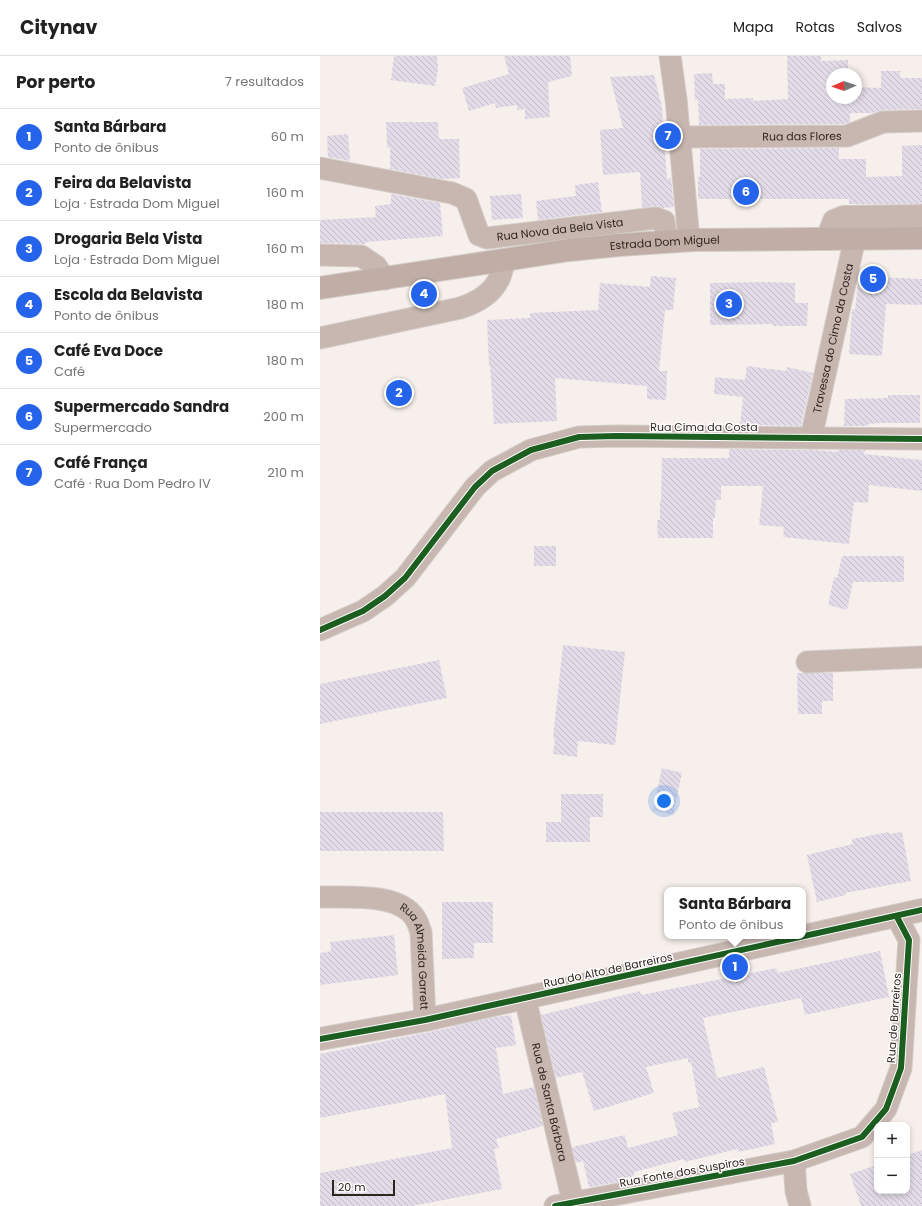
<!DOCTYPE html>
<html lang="pt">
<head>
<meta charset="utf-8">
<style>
	:root { --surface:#fff; --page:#f2f2f2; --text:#222; --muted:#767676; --line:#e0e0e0; --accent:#2563eb }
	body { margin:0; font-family:Poppins,sans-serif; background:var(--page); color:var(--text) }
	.controls { position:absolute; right:12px; bottom:12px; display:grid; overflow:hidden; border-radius:8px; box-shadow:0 2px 6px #0003 }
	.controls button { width:36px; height:36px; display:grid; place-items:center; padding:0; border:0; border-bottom:1px solid var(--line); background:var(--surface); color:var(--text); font:20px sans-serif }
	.compass { position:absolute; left:506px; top:12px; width:36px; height:36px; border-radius:50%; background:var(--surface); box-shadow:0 2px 6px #0003; rotate:268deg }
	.scale { position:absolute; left:12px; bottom:10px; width:63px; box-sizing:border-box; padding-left:4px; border:2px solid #30251e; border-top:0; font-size:11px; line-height:14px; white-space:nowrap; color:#30251e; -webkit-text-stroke:3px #fefefe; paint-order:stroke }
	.you { position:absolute; left:344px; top:745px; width:14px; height:14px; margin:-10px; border:3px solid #fff; border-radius:50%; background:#1a73e8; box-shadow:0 0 0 6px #1a73e833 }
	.badge { display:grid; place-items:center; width:26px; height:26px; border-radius:50%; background:var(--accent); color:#fff; font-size:13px; font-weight:700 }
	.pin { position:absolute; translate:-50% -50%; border:2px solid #fff; box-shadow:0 1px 4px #0006 }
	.popup { position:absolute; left:344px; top:831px; width:142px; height:52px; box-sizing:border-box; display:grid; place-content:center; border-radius:8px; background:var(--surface); filter:drop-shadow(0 1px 3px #0005); font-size:13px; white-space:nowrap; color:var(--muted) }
	.popup b { font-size:15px; color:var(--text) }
	.popup::after { content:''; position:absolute; left:50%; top:100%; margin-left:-8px; border:8px solid transparent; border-top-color:var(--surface) }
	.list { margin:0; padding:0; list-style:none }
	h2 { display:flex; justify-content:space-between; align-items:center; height:52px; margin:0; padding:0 16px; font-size:17px }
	h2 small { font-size:13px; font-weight:400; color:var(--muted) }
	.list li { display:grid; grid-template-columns:26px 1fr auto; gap:12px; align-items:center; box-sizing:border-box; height:56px; padding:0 16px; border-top:1px solid var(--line) }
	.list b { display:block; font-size:15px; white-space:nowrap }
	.list p { margin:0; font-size:13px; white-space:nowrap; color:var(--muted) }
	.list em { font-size:13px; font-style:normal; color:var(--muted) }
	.map { position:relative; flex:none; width:602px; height:1150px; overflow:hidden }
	header { display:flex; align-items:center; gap:24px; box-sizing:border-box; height:56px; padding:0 20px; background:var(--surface); border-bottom:1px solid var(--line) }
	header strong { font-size:19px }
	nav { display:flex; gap:22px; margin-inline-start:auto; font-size:14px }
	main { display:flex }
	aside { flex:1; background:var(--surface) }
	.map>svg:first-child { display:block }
	.building { fill:url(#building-back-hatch) }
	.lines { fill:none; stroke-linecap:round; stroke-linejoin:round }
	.minor-casing { stroke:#d2cbc7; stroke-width:23 }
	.tertiary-casing { stroke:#d2cbc7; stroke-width:24 }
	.primary-casing { stroke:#d2cbc7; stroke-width:24 }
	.minor { stroke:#c8b7b0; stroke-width:21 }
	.tertiary { stroke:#c8b7b0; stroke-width:22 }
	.primary { stroke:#c0ada5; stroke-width:22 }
	.cycleway-casing { stroke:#fefefe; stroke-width:8 }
	.cycleway { stroke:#1b5e20; stroke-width:6 }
	.labels { text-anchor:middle; stroke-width:3; stroke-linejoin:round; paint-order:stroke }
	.street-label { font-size:11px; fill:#30251e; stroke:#fefefe }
</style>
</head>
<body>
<header>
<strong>Citynav</strong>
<nav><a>Mapa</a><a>Rotas</a><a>Salvos</a></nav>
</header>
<main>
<aside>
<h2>Por perto<small>7 resultados</small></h2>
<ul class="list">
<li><span class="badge">1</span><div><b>Santa Bárbara</b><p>Ponto de ônibus</p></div><em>60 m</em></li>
<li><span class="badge">2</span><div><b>Feira da Belavista</b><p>Loja · Estrada Dom Miguel</p></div><em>160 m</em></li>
<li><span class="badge">3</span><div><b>Drogaria Bela Vista</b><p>Loja · Estrada Dom Miguel</p></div><em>160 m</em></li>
<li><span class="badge">4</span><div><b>Escola da Belavista</b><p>Ponto de ônibus</p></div><em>180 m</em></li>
<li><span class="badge">5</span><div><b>Café Eva Doce</b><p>Café</p></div><em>180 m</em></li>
<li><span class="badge">6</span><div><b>Supermercado Sandra</b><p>Supermercado</p></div><em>200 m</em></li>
<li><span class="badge">7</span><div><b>Café França</b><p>Café · Rua Dom Pedro IV</p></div><em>210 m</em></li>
</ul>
</aside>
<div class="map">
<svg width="602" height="1150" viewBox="0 0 602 1150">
	<defs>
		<pattern id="building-back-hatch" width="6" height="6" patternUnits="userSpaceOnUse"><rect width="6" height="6" fill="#e3dce8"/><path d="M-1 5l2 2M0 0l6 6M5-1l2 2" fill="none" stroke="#c3bdc7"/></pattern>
	</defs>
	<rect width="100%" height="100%" fill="#f6efeb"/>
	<g class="building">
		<path d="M 74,0 L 117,0 L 118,13 L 115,30 L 71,24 Z"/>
		<path d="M 184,0 L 250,0 L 252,20 L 228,26 L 230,61 L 205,63 L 205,53 L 197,54 L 197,49 L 176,52 L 175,47 L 149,55 L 142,32 L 189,18 Z"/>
		<path d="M 467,0 L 501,0 L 501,5 L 528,4 L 528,18 L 512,18 L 512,42 L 536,42 L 536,31 L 561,32 L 561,15 L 580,15 L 580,22 L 602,22 L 602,53 L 563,54 L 553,57 L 530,57 L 530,66 L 525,68 L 379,69 L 378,44 L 375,44 L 374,18 L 392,17 L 393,28 L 405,28 L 405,43 L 433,42 L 433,45 L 468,43 Z"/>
		<path d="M 334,19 L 342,51 L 347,123 L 351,122 L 354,151 L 343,152 L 335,150 L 322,152 L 320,116 L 283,119 L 280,74 L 303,72 L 290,21 Z"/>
		<path d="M 66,66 L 118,66 L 119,83 L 139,83 L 140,122 L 121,123 L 70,113 L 70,92 L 67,91 Z"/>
		<path d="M 28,78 L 30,105 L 8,101 L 7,80 Z"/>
		<path d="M 602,89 L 602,148 L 529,148 L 529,143 L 378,143 L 378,121 L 380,121 L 380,93 L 519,92 L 519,103 L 546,103 L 546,121 L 582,120 L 582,90 Z"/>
		<path d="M 278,126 L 282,156 L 218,164 L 216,145 L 256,140 L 255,129 Z"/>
		<path d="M 71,138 L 120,147 L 123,180 L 46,186 L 46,188 L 0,187 L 0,164 L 56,161 L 55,150 L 71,148 Z"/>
		<path d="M 201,138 L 203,162 L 172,164 L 170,140 Z"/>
		<path d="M 331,220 L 356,222 L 353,254 L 345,254 L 339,315 L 347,315 L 346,344 L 327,343 L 327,330 L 235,322 L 237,365 L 174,368 L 170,309 L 169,309 L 167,264 L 210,262 L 210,257 L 278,254 L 280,227 L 330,231 Z"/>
		<path d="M 551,221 L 602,223 L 602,249 L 566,248 L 562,300 L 529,298 L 532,253 L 535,254 L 538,226 L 551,227 Z"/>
		<path d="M 450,226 L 475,227 L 475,247 L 488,247 L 487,270 L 453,270 L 453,268 L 390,269 L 390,227 Z"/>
		<path d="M 427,310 L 466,315 L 467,311 L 493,317 L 481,370 L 420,369 L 423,341 L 394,338 L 395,321 L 425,324 Z"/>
		<path d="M 568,339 L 600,339 L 600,367 L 561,367 L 548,368 L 547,370 L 524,370 L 525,343 L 568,342 Z"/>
		<path d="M 409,393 L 494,394 L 518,396 L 518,394 L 545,394 L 544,398 L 602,404 L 602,435 L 549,429 L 548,447 L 534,446 L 529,488 L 463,481 L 464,471 L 439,469 L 443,430 L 401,430 L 401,444 L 396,444 L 395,462 L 393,462 L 393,482 L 338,482 L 337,464 L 340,464 L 340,445 L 341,445 L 342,402 L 409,402 Z"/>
		<rect x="214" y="490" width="22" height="20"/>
		<path d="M 522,500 L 584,500 L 584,526 L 533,526 L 527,554 L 508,549 L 514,521 L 517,522 Z"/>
		<path d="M 243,589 L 305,596 L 295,689 L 258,685 L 257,701 L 233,698 L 235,683 L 233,682 Z"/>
		<path d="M 119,604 L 127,642 L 0,668 L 0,628 Z"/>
		<path d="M 477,617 L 513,617 L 513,645 L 502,645 L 502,658 L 478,658 Z"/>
		<path d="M 342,712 L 362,717 L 353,759 L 333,754 Z"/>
		<path d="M 241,738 L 283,738 L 283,761 L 270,761 L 270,786 L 226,786 L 226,766 L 241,766 Z"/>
		<path d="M 0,756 L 123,756 L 124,795 L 0,795 Z"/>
		<path d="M 569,776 L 569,778 L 582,776 L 591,825 L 525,837 L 526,839 L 497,846 L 487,799 L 533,788 L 532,783 Z"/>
		<path d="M 122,846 L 173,846 L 173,887 L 154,887 L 154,902 L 122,903 Z"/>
		<path d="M 74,879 L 78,919 L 0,929 L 0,897 L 11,895 L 10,886 Z"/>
		<path d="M 560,895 L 569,941 L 485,959 L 481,942 L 383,962 L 397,1022 L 444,1011 L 458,1066 L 451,1067 L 455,1088 L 418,1096 L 417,1093 L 365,1106 L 364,1103 L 314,1116 L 314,1120 L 303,1122 L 304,1125 L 269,1131 L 263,1105 L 256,1107 L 252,1091 L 305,1079 L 308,1092 L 358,1079 L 352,1057 L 379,1051 L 371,1006 L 368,1007 L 368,1002 L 326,1011 L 334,1037 L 274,1055 L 262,1016 L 236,1022 L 221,959 L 320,935 L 321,939 L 456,912 L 458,917 Z"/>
		<path d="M 191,959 L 196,989 L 176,992 L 183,1038 L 214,1031 L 223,1070 L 176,1083 L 179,1092 L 174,1093 L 182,1133 L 92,1150 L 0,1150 L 0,1117 L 132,1092 L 125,1038 L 0,1062 L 0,998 L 134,971 L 134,970 L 175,961 Z"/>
		<path d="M 602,1094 L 602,1150 L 541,1150 L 530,1118 L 557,1109 L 557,1135 L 587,1135 L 587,1099 Z"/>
	</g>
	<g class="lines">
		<g class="minor-casing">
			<g id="minor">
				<path d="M 350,0 L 356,43 L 369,184"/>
				<path id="s1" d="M 360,81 L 527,80 L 563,66 L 602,65"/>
				<path id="s2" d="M 0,112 L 132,137 L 146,143 L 159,179 L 167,182 L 336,162 L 344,165 L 347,185"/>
				<path d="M 0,199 L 41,200 L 56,210 L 65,223"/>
				<path d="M 0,282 L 140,252 C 156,247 171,239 179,223 C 182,217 183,210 185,204"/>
				<path id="s3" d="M 491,382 L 535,182"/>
				<path d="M 0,574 L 43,555 L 65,540 L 85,522 L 155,431 L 172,415 L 211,394 L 259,381 L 297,380 L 602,383"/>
				<path d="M 487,606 L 602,601"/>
				<path id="s4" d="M 0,841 C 27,842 78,836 95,862 C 98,866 99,872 101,876 L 105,964"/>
				<path id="s5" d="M 205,942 L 254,1150"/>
				<path d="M 474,1105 L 476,1135 L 480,1150"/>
				<path d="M 235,1150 L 474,1105 L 542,1081 L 566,1053 L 581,1012 L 589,884 L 577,861"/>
			</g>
		</g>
		<g class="tertiary-casing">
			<g id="tertiary">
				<path d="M 507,183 L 514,165 L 524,161 L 602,160"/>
				<path d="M 0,983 L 105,964 L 602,854"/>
			</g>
		</g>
		<g class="primary-casing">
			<g id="primary">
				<path id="s6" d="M 0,232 L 249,194 L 299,189 L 374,184 L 602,182"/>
			</g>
		</g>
		<use href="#minor" class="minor"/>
		<use href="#tertiary" class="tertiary"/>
		<use href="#primary" class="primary"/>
		<g class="cycleway-casing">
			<g id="cycleway">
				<path d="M 0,574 L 43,555 L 65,540 L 85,522 L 155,431 L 172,415 L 211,394 L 259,381 L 297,380 L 602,383"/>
				<path d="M 0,983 L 105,964 L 602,854"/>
				<path d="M 235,1150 L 474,1105 L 542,1081 L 566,1053 L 581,1012 L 589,884 L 577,861"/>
			</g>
		</g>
		<use href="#cycleway" class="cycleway"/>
	</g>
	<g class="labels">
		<g class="street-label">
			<text dy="4" stroke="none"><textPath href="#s1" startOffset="122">Rua das Flores</textPath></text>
			<text dy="4" stroke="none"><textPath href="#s2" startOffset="270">Rua Nova da Bela Vista</textPath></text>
			<text dy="4" stroke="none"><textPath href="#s6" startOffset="348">Estrada Dom Miguel</textPath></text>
			<text dy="4" stroke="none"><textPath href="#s3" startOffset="102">Travessa do Cimo da Costa</textPath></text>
			<text x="384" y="375">Rua Cima da Costa</text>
			<text dy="4" stroke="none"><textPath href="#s4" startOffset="138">Rua Almeida Garrett</textPath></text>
			<text transform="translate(288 914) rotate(-12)" y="4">Rua do Alto de Barreiros</text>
			<text transform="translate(574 962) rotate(-86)" y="4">Rua de Barreiros</text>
			<text dy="4" stroke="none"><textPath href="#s5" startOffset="107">Rua de Santa Bárbara</textPath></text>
			<text transform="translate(362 1116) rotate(-10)" y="4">Rua Fonte dos Suspiros</text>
		</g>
	</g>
</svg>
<div class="controls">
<button>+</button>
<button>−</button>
</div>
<svg class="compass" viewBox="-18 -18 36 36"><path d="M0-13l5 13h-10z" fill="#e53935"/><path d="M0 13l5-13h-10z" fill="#767676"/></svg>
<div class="scale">20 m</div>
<div class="you"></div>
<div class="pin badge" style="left:415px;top:911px">1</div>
<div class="popup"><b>Santa Bárbara</b>Ponto de ônibus</div>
<div class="pin badge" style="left:79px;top:337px">2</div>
<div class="pin badge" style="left:409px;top:248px">3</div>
<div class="pin badge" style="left:104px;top:238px">4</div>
<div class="pin badge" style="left:553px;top:223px">5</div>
<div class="pin badge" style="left:426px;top:136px">6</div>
<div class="pin badge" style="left:348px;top:80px">7</div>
</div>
</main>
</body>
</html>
